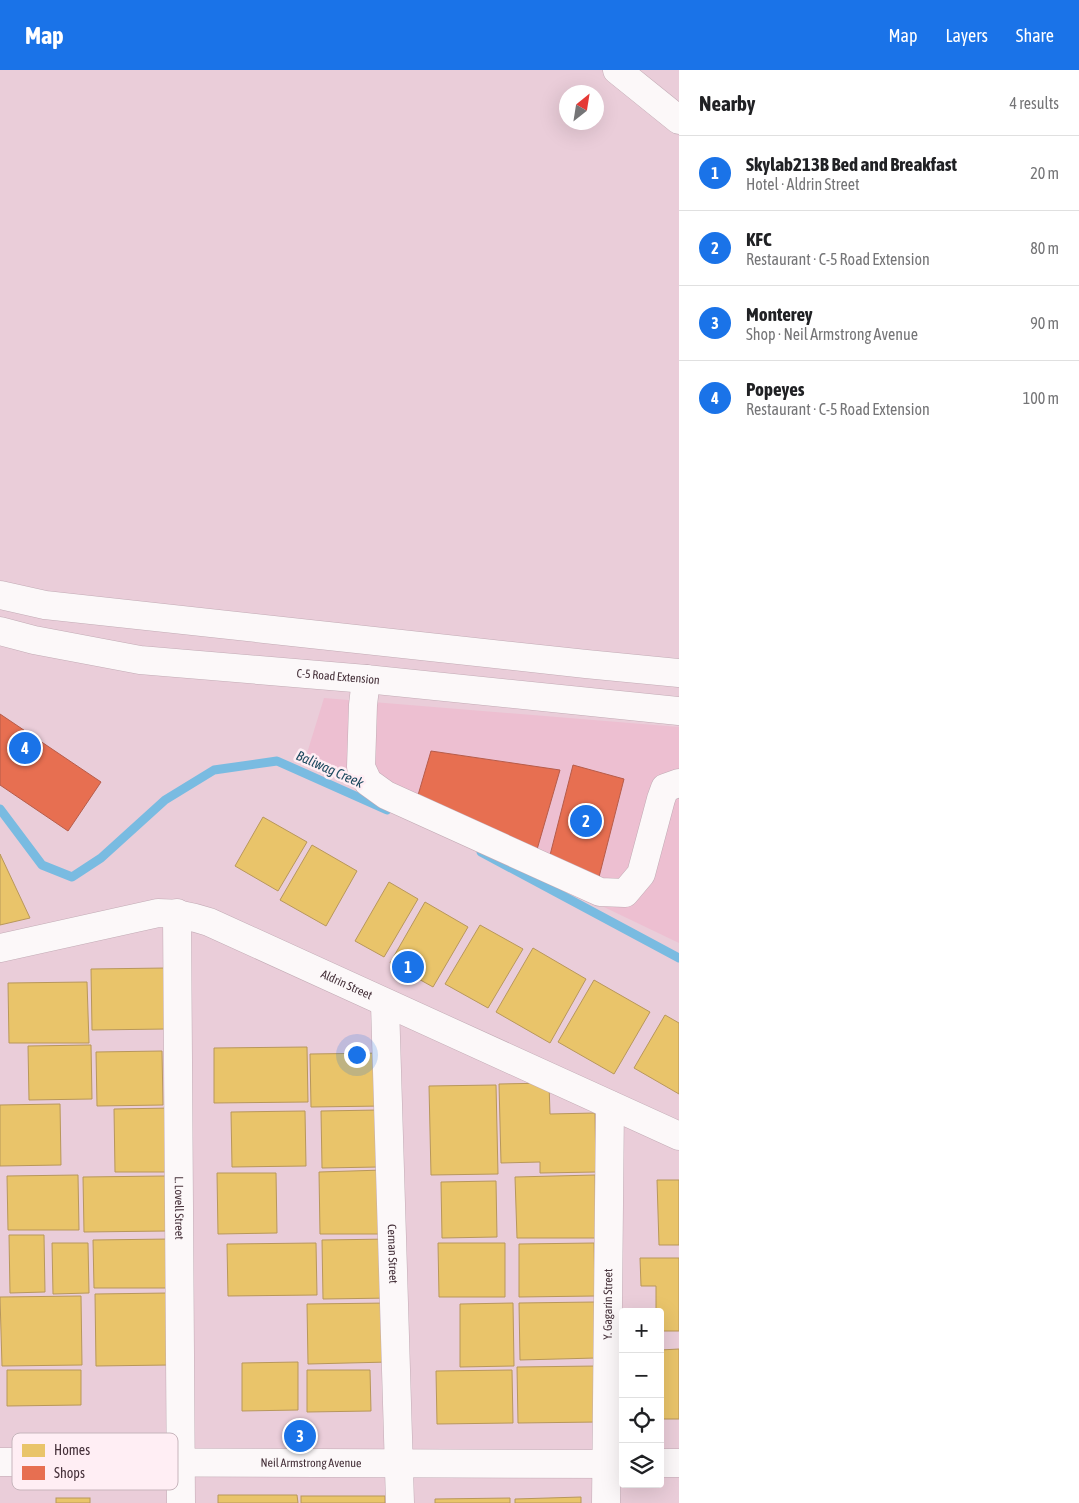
<!DOCTYPE html>
<html lang="en">
<head>
<meta charset="utf-8">
<style>
	:root { --surface:#fff; --page:#f6f6f6; --text:#202124; --muted:#757577; --line:#e0e0e0; --accent:#1a73e8 }
	body { margin:0; font-family:"Asap Condensed",sans-serif; background:var(--page); color:var(--text) }
	.controls { position:absolute; right:15px; bottom:15px; display:grid; overflow:hidden; border-radius:5px; box-shadow:0 5px 20px #0002 }
	.controls button { width:45px; height:45px; display:grid; place-items:center; padding:0; border:0; border-bottom:1px solid var(--line); background:var(--surface); color:var(--text); font:25px sans-serif }
	.compass { position:absolute; left:559px; top:15px; width:45px; height:45px; border-radius:50%; background:var(--surface); box-shadow:0 5px 20px #0002; rotate:30deg }
	.you { position:absolute; left:356px; top:984px; width:18px; height:18px; margin:-12px; border:4px solid #fff; border-radius:50%; background:#1a73e8; box-shadow:0 0 0 8px #1a73e833 }
	.badge { display:grid; place-items:center; width:32px; height:32px; border-radius:50%; background:var(--accent); color:#fff; font-size:16px; font-weight:700 }
	.pin { position:absolute; translate:-50% -50%; border:2px solid #fff; box-shadow:0 1px 5px #0006 }
	.list { margin:0; padding:0; list-style:none }
	h2 { display:flex; justify-content:space-between; align-items:center; height:65px; margin:0; padding:0 20px; font-size:21px }
	h2 small { font-size:16px; font-weight:400; color:var(--muted) }
	.list li { display:grid; grid-template-columns:32px 1fr auto; gap:15px; align-items:center; box-sizing:border-box; height:75px; padding:0 20px; border-top:1px solid var(--line) }
	.list b { display:block; font-size:19px; white-space:nowrap }
	.list p { margin:0; font-size:16px; white-space:nowrap; color:var(--muted) }
	.list em { font-size:16px; font-style:normal; color:var(--muted) }
	.icon { flex:none; width:28px; height:28px; fill:none; stroke:currentColor; stroke-width:2; stroke-linecap:round; stroke-linejoin:round }
	.map { position:relative; flex:none; width:679px; height:1433px; overflow:hidden }
	header { display:flex; align-items:center; gap:30px; box-sizing:border-box; height:70px; padding:0 25px; background:var(--accent); color:#fff }
	header strong { font-size:24px }
	nav { display:flex; gap:28px; margin-inline-start:auto; font-size:18px }
	main { display:flex }
	aside { flex:1; background:var(--surface) }
	.map>svg:first-child { display:block }
	.built { fill:#edbfd1 }
	.homes { fill:#e9c46a; stroke:#b8975b }
	.shops { fill:#e76f51; stroke:#b65c4a }
	.lines { fill:none; stroke-linecap:round; stroke-linejoin:round }
	.stream { stroke:#79bbe1; stroke-width:9 }
	.minor-casing { stroke:#c2abb5; stroke-width:29 }
	.major-casing { stroke:#c2abb5; stroke-width:29 }
	.highway-casing { stroke:#c2abb5; stroke-width:29 }
	.minor { stroke:#fcf8f9; stroke-width:28 }
	.major { stroke:#fcf8f9; stroke-width:28 }
	.highway { stroke:#fcf8f9; stroke-width:28 }
	.labels { text-anchor:middle; stroke-width:5; stroke-linejoin:round; paint-order:stroke }
	.street-label { font-size:12px; fill:#442f38; stroke:#ffeef4 }
	.water-label { font-size:14px; font-style:italic; fill:#1f4b60; stroke:#ffeef4 }
	.key { fill:#ffeef4; stroke:#c7b5bc; stroke-width:1 }
	.key-label { font-size:14px; fill:#442f38 }
</style>
</head>
<body>
<header>
<strong>Map</strong>
<nav><a>Map</a><a>Layers</a><a>Share</a></nav>
</header>
<main>
<div class="map">
<svg width="679" height="1433" viewBox="0 0 679 1433">
	<rect width="100%" height="100%" fill="#eacdd9"/>
	<path class="built" d="M 324,628 L 679,657 L 679,873 L 304,693 Z"/>
	<g class="homes">
		<path d="M 263,747 L 307,772 L 278,821 L 235,796 Z"/>
		<path d="M 312,775 L 357,801 L 326,856 L 280,830 Z"/>
		<path d="M 0,784 L 30,848 L 0,855 Z"/>
		<path d="M 389,812 L 418,829 L 384,887 L 355,871 Z"/>
		<path d="M 425,832 L 468,857 L 433,917 L 390,893 Z"/>
		<path d="M 480,855 L 523,879 L 488,938 L 445,914 Z"/>
		<path d="M 533,878 L 586,909 L 550,973 L 496,942 Z"/>
		<path d="M 166,898 L 167,959 L 92,960 L 91,899 Z"/>
		<path d="M 594,910 L 650,942 L 614,1004 L 558,972 Z"/>
		<path d="M 87,912 L 89,973 L 9,973 L 8,913 Z"/>
		<path d="M 665,945 L 679,953 L 679,1024 L 634,998 Z"/>
		<path d="M 91,975 L 92,1029 L 29,1030 L 28,976 Z"/>
		<path d="M 307,977 L 308,1032 L 214,1033 L 214,978 Z"/>
		<path d="M 162,981 L 163,1035 L 97,1036 L 96,982 Z"/>
		<path d="M 383,983 L 383,1036 L 311,1037 L 310,984 Z"/>
		<path d="M 549,1013 L 550,1044 L 595,1043 L 596,1102 L 540,1103 L 540,1092 L 501,1093 L 499,1014 Z"/>
		<path d="M 496,1015 L 498,1104 L 431,1105 L 429,1016 Z"/>
		<path d="M 60,1034 L 61,1095 L 0,1096 L 0,1035 Z"/>
		<path d="M 171,1038 L 173,1102 L 115,1102 L 114,1039 Z"/>
		<path d="M 378,1040 L 379,1097 L 322,1098 L 321,1041 Z"/>
		<path d="M 305,1041 L 306,1096 L 232,1097 L 231,1042 Z"/>
		<path d="M 383,1100 L 384,1164 L 320,1164 L 319,1102 Z"/>
		<path d="M 217,1103 L 276,1103 L 277,1163 L 218,1164 Z"/>
		<path d="M 78,1105 L 79,1160 L 8,1160 L 7,1106 Z"/>
		<path d="M 595,1105 L 596,1168 L 517,1168 L 515,1107 Z"/>
		<path d="M 166,1106 L 167,1161 L 84,1162 L 83,1107 Z"/>
		<path d="M 657,1110 L 679,1110 L 679,1175 L 659,1175 Z"/>
		<path d="M 496,1111 L 497,1167 L 442,1168 L 441,1112 Z"/>
		<path d="M 9,1165 L 44,1165 L 45,1222 L 10,1223 Z"/>
		<path d="M 170,1169 L 171,1218 L 94,1218 L 93,1170 Z"/>
		<path d="M 391,1169 L 392,1228 L 323,1229 L 322,1170 Z"/>
		<path d="M 52,1173 L 88,1173 L 89,1223 L 53,1224 Z"/>
		<path d="M 316,1173 L 317,1225 L 228,1226 L 227,1174 Z"/>
		<path d="M 438,1173 L 505,1173 L 505,1227 L 439,1227 Z"/>
		<path d="M 594,1173 L 595,1226 L 519,1227 L 519,1174 Z"/>
		<path d="M 640,1188 L 679,1188 L 679,1261 L 660,1261 L 660,1242 L 656,1242 L 656,1216 L 641,1216 Z"/>
		<path d="M 168,1223 L 169,1295 L 96,1296 L 95,1224 Z"/>
		<path d="M 81,1226 L 82,1295 L 2,1296 L 0,1227 Z"/>
		<path d="M 595,1232 L 596,1288 L 520,1290 L 519,1233 Z"/>
		<path d="M 388,1233 L 389,1292 L 308,1294 L 307,1234 Z"/>
		<path d="M 513,1233 L 514,1296 L 460,1297 L 460,1234 Z"/>
		<path d="M 679,1279 L 679,1349 L 660,1349 L 660,1280 Z"/>
		<path d="M 298,1292 L 298,1340 L 242,1341 L 242,1293 Z"/>
		<path d="M 597,1296 L 598,1352 L 518,1353 L 517,1297 Z"/>
		<path d="M 7,1300 L 81,1300 L 81,1335 L 7,1336 Z"/>
		<path d="M 307,1300 L 370,1300 L 371,1341 L 307,1342 Z"/>
		<path d="M 512,1300 L 513,1353 L 437,1354 L 436,1301 Z"/>
		<path d="M 218,1425 L 297,1425 L 298,1433 L 218,1433 Z"/>
		<rect x="301" y="1426" width="84" height="7"/>
		<path d="M 581,1427 L 581,1433 L 515,1433 L 515,1429 Z"/>
		<rect x="56" y="1428" width="34" height="5"/>
		<path d="M 510,1428 L 510,1433 L 435,1433 L 435,1429 Z"/>
	</g>
	<g class="shops">
		<path d="M 0,644 L 101,712 L 68,761 L 0,715 Z"/>
		<path d="M 431,681 L 560,700 L 536,783 L 416,732 Z"/>
		<path d="M 573,695 L 624,709 L 599,807 L 548,793 Z"/>
	</g>
	<g class="lines">
		<g class="stream">
			<path d="M 0,739 L 42,795 L 72,807 L 101,788 L 165,730 L 214,700 L 277,691 L 387,740"/>
			<path d="M 481,782 L 679,888"/>
		</g>
		<g class="minor-casing">
			<g id="minor">
				<path d="M 366,609 L 363,635 L 361,697 L 368,712 L 386,725 L 600,822 L 625,823 L 641,804 L 661,729 L 665,718 L 679,713"/>
				<path id="s1" d="M 177,843 L 181,1433"/>
				<path id="s2" d="M 0,878 L 158,843 C 176,843 191,846 209,852 L 679,1066"/>
				<path id="s3" d="M 385,934 L 400,1433"/>
				<path id="s4" d="M 0,1392 L 623,1394"/>
				<path d="M 660,1393 L 679,1393"/>
				<path id="s5" d="M 606,1433 L 610,1035"/>
			</g>
		</g>
		<g class="major-casing">
			<g id="major">
				<path d="M 0,525 L 45,535 L 586,594 L 679,603"/>
				<path id="s6" d="M 0,561 L 34,570 L 140,590 L 366,609 L 679,641"/>
			</g>
		</g>
		<g class="highway-casing">
			<path id="highway" d="M 617,0 L 679,50"/>
		</g>
		<use href="#minor" class="minor"/>
		<use href="#major" class="major"/>
		<use href="#highway" class="highway"/>
	</g>
	<g class="labels">
		<g class="street-label">
			<text dy="4" stroke="none"><textPath href="#s6" startOffset="342">C-5 Road Extension</textPath></text>
			<text dy="4" stroke="none"><textPath href="#s2" startOffset="365">Aldrin Street</textPath></text>
			<text dy="4" stroke="none"><textPath href="#s1" startOffset="295">L. Lovell Street</textPath></text>
			<text dy="4" stroke="none"><textPath href="#s3" startOffset="250">Cernan Street</textPath></text>
			<text dy="4" stroke="none"><textPath href="#s5" startOffset="199">Y. Gagarin Street</textPath></text>
			<text dy="4" stroke="none"><textPath href="#s4" startOffset="311">Neil Armstrong Avenue</textPath></text>
		</g>
		<g class="water-label">
			<text transform="translate(330 699) rotate(24)" y="5">Baliwag Creek</text>
		</g>
	</g>
	<rect x="12" y="1363" width="166" height="57" rx="8" class="key"/>
	<rect x="22" y="1374" width="23" height="13" fill="#e9c46a"/>
	<rect x="22" y="1396" width="23" height="14" fill="#e76f51"/>
	<g class="key-label">
		<text x="54" y="1385">Homes</text>
		<text x="54" y="1408">Shops</text>
	</g>
</svg>
<div class="controls">
<button>+</button>
<button>−</button>
<button><svg class="icon" aria-label="locate" viewBox="0 0 24 24"><circle cx="12" cy="12" r="6"/><path d="M12 2v4M12 18v4M2 12h4M18 12h4"/></svg></button>
<button><svg class="icon" aria-label="layers" viewBox="0 0 24 24"><path d="M12 4l9 5-9 5-9-5zM3 14l9 5 9-5"/></svg></button>
</div>
<svg class="compass" viewBox="-18 -18 36 36"><path d="M0-13l5 13h-10z" fill="#e53935"/><path d="M0 13l5-13h-10z" fill="#757577"/></svg>
<div class="you"></div>
<div class="pin badge" style="left:408px;top:897px">1</div>
<div class="pin badge" style="left:586px;top:751px">2</div>
<div class="pin badge" style="left:300px;top:1366px">3</div>
<div class="pin badge" style="left:25px;top:678px">4</div>
</div>
<aside>
<h2>Nearby<small>4 results</small></h2>
<ul class="list">
<li><span class="badge">1</span><div><b>Skylab213B Bed and Breakfast</b><p>Hotel · Aldrin Street</p></div><em>20 m</em></li>
<li><span class="badge">2</span><div><b>KFC</b><p>Restaurant · C-5 Road Extension</p></div><em>80 m</em></li>
<li><span class="badge">3</span><div><b>Monterey</b><p>Shop · Neil Armstrong Avenue</p></div><em>90 m</em></li>
<li><span class="badge">4</span><div><b>Popeyes</b><p>Restaurant · C-5 Road Extension</p></div><em>100 m</em></li>
</ul>
</aside>
</main>
</body>
</html>
